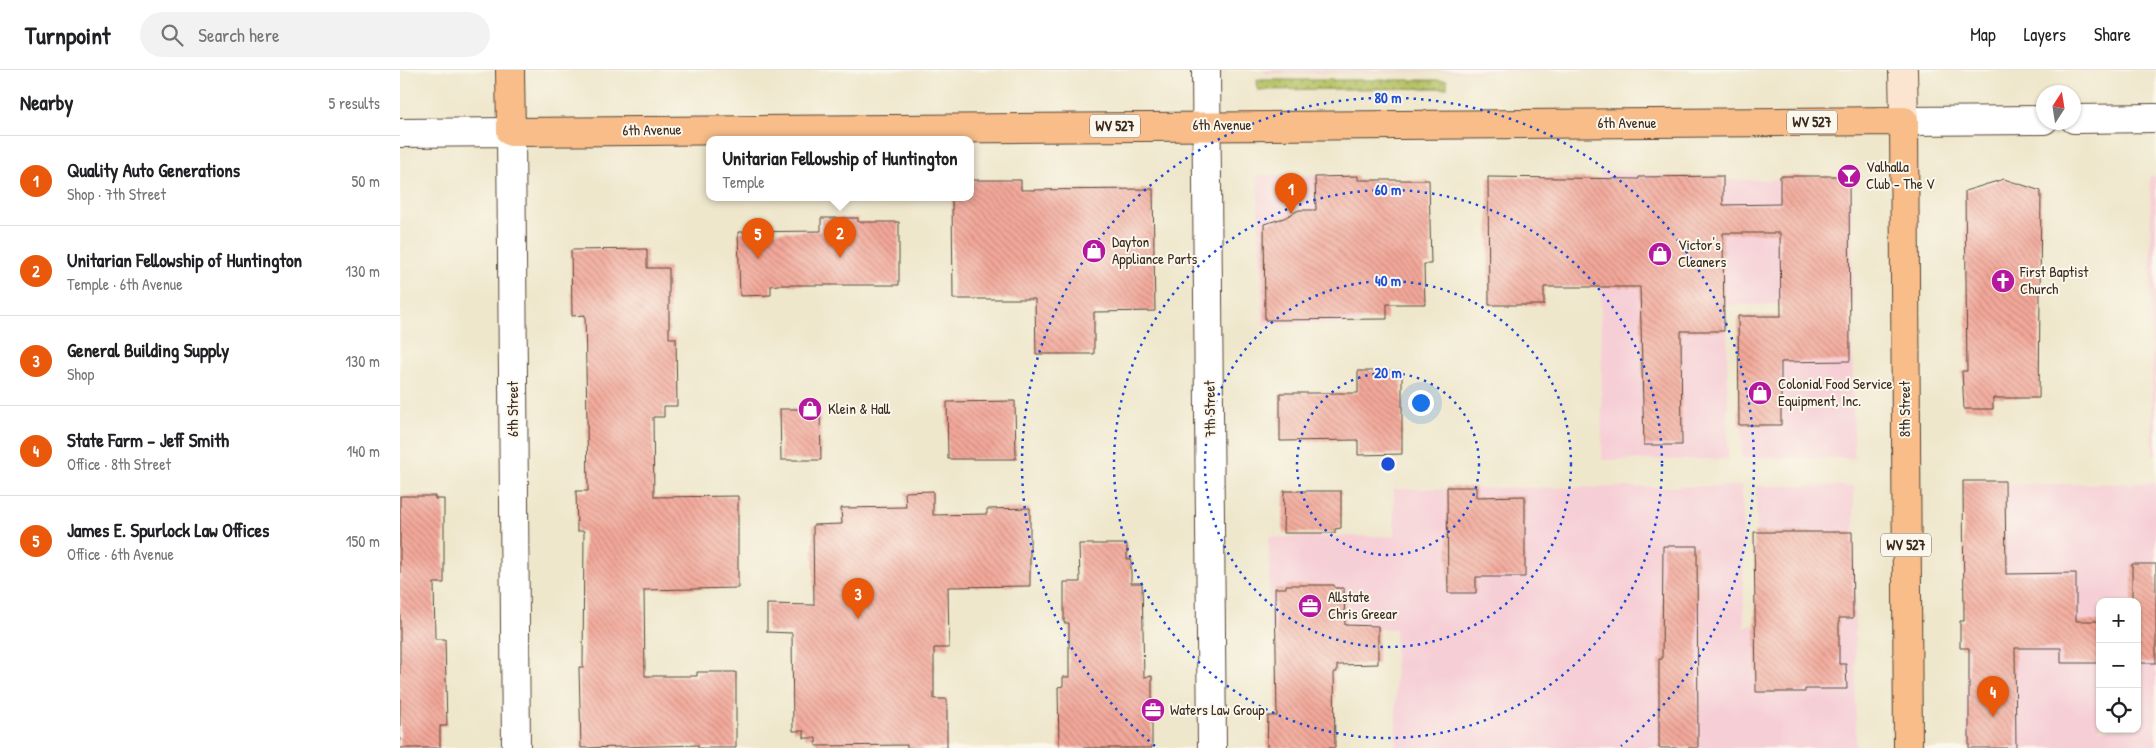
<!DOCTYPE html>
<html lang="en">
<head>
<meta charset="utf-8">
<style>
	:root { --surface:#fff; --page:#f2f2f2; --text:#202124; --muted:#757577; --line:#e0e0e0; --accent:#ea580c }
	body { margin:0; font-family:"Patrick Hand",sans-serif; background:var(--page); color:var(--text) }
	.controls { position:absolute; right:15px; bottom:15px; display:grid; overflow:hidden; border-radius:10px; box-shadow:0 1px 4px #0004 }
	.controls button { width:45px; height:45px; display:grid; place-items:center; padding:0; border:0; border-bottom:1px solid var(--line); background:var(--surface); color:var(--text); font:25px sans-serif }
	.compass { position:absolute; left:1636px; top:15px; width:45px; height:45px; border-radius:50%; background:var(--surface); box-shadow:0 1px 4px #0004; rotate:12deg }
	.you { position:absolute; left:1020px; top:332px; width:18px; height:18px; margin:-12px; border:4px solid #fff; border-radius:50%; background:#1a73e8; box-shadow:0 0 0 8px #1a73e833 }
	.badge { display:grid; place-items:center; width:32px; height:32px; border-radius:50%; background:var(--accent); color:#fff; font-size:16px; font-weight:700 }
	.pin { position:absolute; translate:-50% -41px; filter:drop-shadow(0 1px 2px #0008) }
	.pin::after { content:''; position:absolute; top:26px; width:18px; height:15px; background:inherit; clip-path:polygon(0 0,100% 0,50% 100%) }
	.popup { position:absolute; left:306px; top:66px; width:268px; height:65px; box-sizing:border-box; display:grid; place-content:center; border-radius:10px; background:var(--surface); filter:drop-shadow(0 1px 4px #0005); font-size:16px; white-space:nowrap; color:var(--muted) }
	.popup b { font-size:19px; color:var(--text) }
	.popup::after { content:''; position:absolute; left:50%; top:100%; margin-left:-10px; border:10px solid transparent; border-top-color:var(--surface) }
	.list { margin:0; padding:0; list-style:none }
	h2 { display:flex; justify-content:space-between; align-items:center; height:65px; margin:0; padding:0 20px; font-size:21px }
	h2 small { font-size:16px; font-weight:400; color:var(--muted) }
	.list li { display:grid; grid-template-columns:32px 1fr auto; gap:15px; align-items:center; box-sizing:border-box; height:90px; padding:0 20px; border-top:1px solid var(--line) }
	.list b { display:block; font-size:19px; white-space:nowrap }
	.list p { margin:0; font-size:16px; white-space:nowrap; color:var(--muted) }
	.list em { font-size:16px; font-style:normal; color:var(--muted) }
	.icon { flex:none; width:28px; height:28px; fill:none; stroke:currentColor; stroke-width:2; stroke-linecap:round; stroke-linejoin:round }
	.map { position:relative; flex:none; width:1756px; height:678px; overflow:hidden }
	header { display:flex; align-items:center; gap:30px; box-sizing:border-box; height:70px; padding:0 25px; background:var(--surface); border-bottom:1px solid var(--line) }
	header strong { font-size:24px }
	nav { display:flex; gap:28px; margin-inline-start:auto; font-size:18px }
	.search { width:350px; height:45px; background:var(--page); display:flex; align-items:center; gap:12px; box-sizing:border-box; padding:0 18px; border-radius:28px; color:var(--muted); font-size:19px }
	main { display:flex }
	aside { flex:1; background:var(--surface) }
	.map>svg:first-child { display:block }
	.built { fill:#f6cfd6; fill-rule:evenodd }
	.grass { fill:url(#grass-dots); stroke:#797742 }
	.building { fill:url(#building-back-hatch) }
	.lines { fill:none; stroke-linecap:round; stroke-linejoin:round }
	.minor-casing { stroke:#564638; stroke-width:30 }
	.tertiary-casing { stroke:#564638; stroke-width:30 }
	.secondary-casing { stroke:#564638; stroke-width:30 }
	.primary-casing { stroke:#564638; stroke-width:30 }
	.minor { stroke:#fff; stroke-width:28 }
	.tertiary { stroke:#fff; stroke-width:28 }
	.secondary { stroke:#fce5d0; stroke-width:28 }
	.primary { stroke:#f8bd89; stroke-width:28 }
	.ring { fill:none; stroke:#1d4ed8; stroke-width:2.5; stroke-dasharray:2.5 5 }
	.labels { text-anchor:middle; stroke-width:4; stroke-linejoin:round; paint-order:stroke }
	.shield { fill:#fbf7ec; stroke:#75685c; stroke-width:1 }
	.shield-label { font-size:14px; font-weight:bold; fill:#3b2a1e }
	.street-label { font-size:15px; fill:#3b2a1e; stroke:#fbf7ec }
	.poi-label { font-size:15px; fill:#3b2a1e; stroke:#fbf7ec; text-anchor:start }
	.centre { fill:#1d4ed8; stroke:#fbf7ec; stroke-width:2.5 }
	.ring-label { font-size:15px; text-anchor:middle; font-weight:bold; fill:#1d4ed8; stroke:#fbf7ec; stroke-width:4; stroke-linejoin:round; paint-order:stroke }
</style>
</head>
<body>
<header>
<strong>Turnpoint</strong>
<div class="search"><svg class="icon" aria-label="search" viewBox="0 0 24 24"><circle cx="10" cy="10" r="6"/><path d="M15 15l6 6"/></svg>Search here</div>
<nav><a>Map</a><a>Layers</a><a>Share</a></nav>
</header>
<main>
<aside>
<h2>Nearby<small>5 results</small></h2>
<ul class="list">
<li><span class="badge">1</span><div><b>Quality Auto Generations</b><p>Shop · 7th Street</p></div><em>50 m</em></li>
<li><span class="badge">2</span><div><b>Unitarian Fellowship of Huntington</b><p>Temple · 6th Avenue</p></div><em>130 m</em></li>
<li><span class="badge">3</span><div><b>General Building Supply</b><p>Shop</p></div><em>130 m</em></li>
<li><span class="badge">4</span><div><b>State Farm – Jeff Smith</b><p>Office · 8th Street</p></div><em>140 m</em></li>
<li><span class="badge">5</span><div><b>James E. Spurlock Law Offices</b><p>Office · 6th Avenue</p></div><em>150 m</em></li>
</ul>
</aside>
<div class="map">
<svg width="1756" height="678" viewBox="0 0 1756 678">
	<defs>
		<pattern id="grass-dots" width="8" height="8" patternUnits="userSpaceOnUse" patternTransform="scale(1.25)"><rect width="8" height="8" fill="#b7c466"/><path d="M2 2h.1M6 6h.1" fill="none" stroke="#969f53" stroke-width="1.8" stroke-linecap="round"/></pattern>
		<pattern id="building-back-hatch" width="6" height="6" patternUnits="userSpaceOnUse" patternTransform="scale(1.25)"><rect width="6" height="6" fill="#f3a89a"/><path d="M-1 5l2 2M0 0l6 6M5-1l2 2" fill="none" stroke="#c6897d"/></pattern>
	</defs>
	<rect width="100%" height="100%" fill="#fbf7ec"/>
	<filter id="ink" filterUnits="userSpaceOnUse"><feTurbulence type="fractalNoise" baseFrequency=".02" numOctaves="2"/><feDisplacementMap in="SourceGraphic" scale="10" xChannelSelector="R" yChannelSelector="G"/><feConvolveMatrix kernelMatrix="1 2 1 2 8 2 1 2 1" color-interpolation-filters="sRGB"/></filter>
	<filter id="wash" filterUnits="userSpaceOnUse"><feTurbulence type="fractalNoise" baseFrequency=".0096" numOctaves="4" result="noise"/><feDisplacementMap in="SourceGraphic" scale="20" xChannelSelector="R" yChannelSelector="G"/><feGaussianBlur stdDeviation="1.12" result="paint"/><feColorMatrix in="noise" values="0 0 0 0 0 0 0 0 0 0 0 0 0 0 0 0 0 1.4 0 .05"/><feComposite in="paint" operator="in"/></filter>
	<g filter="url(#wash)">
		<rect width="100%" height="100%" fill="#efe7cc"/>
		<g class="built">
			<path d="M 864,0 L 1187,0 L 864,3 Z"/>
			<path d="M 1200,101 L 1326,110 L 1451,109 L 1453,234 L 1327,235 L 1328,389 L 1202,390 Z"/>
			<path d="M 857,105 L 957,106 L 959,253 L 863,255 Z"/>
			<path d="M 1750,106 L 1756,106 L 1756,385 L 1753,385 Z"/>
			<path d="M 1452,248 L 1454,388 L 1342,388 L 1341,249 Z"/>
			<path d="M 1756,413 L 1756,678 L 1567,678 L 1565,415 ZM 1700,532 L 1737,532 L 1737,659 L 1700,659 Z"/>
			<path d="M 1342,416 L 1344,556 L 1357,555 L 1356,416 L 1454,416 L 1456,678 L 996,678 L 995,559 L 870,560 L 869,467 L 994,466 L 994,419 Z"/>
		</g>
		<path class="grass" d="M 857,10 L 1047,10 L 1047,18 L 858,20 Z"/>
		<g id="blocks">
			<g class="building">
				<path d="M 958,106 L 958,110 L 1029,110 L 1031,194 L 1024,194 L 1025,234 L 987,234 L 987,249 L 865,250 L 864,154 L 884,148 L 899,140 L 916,140 L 915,107 Z"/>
				<path d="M 1323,106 L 1323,135 L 1380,134 L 1380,106 L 1449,106 L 1450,291 L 1381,292 L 1381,355 L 1339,355 L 1338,246 L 1381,246 L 1380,163 L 1323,163 L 1324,261 L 1281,261 L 1282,375 L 1244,375 L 1240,217 L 1144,217 L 1144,235 L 1089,235 L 1088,107 L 1239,109 L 1239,107 Z"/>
				<path d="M 1604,109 L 1641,121 L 1639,328 L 1593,328 L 1593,339 L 1564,339 L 1562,301 L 1567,301 L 1565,121 Z"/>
				<path d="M 570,110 L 621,110 L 621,120 L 753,119 L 755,241 L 694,242 L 694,284 L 636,284 L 635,229 L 553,229 L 552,127 L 570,127 Z"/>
				<path d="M 421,148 L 458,148 L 458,152 L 499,152 L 499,215 L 377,215 L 371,216 L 371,225 L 340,226 L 338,162 L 421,161 Z"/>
				<path d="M 247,179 L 247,198 L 269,198 L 269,268 L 276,268 L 277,336 L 264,336 L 264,347 L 253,347 L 254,427 L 338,426 L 338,518 L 244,520 L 245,606 L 297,606 L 297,602 L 336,602 L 336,678 L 298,678 L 298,675 L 181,678 L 179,597 L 183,597 L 184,461 L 177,461 L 176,421 L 188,421 L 187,351 L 185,245 L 172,246 L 171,180 Z"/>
				<path d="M 958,301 L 1002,301 L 1002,384 L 958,385 L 958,370 L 880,371 L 880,323 L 958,323 Z"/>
				<path d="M 615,331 L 616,389 L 548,389 L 547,332 Z"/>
				<path d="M 380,339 L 420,339 L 421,390 L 381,390 Z"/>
				<path d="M 1563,411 L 1605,411 L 1606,504 L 1676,503 L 1676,551 L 1700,551 L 1700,593 L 1661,593 L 1661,578 L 1615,578 L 1616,678 L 1569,678 L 1569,578 L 1560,578 L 1560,551 L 1564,551 Z"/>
				<path d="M 1047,417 L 1076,417 L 1076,427 L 1125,426 L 1125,507 L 1076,507 L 1076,523 L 1048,523 Z"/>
				<path d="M 533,421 L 533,445 L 587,444 L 587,439 L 630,438 L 630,516 L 548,517 L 549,578 L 534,578 L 534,629 L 547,629 L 547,678 L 507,678 L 507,675 L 416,676 L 416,668 L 404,668 L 404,661 L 393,661 L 392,563 L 367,562 L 367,534 L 414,535 L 413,455 L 442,454 L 441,438 L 506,437 L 505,422 Z"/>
				<path d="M 884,421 L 941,421 L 941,458 L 935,459 L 935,463 L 883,463 Z"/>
				<path d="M 0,426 L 35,426 L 35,429 L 44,429 L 44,513 L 34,513 L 35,569 L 45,569 L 47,656 L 40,656 L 40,678 L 0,678 Z"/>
				<path d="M 1354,462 L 1452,462 L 1453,548 L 1439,548 L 1439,594 L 1446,594 L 1447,619 L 1405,619 L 1405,622 L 1356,622 Z"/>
				<path d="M 679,474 L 727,474 L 727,489 L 731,489 L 731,513 L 742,513 L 744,607 L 752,606 L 752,678 L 659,678 L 658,617 L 663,616 L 663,607 L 669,607 L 669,553 L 664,553 L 664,512 L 680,512 Z"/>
				<path d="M 1263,476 L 1297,476 L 1298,678 L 1259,678 L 1259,589 L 1262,589 Z"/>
				<path d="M 1732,494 L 1756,494 L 1756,593 L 1737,593 L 1737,532 L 1732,532 Z"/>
				<path d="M 886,515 L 934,515 L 935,518 L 944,518 L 945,555 L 978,556 L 978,594 L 937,595 L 937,602 L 934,602 L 935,678 L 867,678 L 868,646 L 877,646 L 875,518 L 886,518 Z"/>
			</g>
		</g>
	</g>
	<g filter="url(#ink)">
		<use href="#blocks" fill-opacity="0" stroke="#564638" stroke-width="1"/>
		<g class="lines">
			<g class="minor-casing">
				<g id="minor">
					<path d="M 806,0 L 812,678"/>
					<path d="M 0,63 L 111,62 L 116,678"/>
				</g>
			</g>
			<g class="tertiary-casing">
				<g id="tertiary">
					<path d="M 1674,49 L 1756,48"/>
					<path d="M 1504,51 L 1644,50"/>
				</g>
			</g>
			<g class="secondary-casing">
				<path id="secondary" d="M 1503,0 L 1504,51"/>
			</g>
			<g class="primary-casing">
				<path id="primary" d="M 110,0 L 111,62 L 1504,51 L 1508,678"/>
			</g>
			<use href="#minor" class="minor"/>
			<use href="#tertiary" class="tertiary"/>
			<use href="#secondary" class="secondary"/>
			<use href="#primary" class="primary"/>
		</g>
	</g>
	<g class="ring">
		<circle cx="988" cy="394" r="91"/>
		<circle cx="988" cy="394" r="183"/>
		<circle cx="988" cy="394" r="274"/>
		<path d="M755 676A366 366 0 1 1 1221 676"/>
	</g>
	<defs>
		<g id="bar-disc" transform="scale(1.25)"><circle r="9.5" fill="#b5179e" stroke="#fbf7ec"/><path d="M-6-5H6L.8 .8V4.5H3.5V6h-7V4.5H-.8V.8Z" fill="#fff"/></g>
		<g id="shop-disc" transform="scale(1.25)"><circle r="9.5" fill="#b5179e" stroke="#fbf7ec"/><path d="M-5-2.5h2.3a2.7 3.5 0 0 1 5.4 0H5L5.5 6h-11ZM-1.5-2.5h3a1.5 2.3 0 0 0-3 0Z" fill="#fff"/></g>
		<g id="church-disc" transform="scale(1.25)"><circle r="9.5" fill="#b5179e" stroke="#fbf7ec"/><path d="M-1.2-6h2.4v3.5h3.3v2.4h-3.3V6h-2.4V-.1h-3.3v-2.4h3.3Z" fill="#fff"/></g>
		<g id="office-disc" transform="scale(1.25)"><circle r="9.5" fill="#b5179e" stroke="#fbf7ec"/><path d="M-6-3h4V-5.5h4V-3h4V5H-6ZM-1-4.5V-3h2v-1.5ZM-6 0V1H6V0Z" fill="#fff"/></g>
	</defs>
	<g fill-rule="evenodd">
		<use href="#bar-disc" x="1449" y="106"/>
		<use href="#shop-disc" x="694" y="181"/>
		<use href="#shop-disc" x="1260" y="184"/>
		<use href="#church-disc" x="1603" y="211"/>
		<use href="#shop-disc" x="1360" y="323"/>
		<use href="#shop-disc" x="410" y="339"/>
		<use href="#office-disc" x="910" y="536"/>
		<use href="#office-disc" x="753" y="640"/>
	</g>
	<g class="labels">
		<g class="shield">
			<rect x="1387" y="40.5" width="50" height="23" rx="4"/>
			<rect x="690" y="44.5" width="50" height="23" rx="4"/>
			<rect x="1481" y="463.5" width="50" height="23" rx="4"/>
		</g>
		<g class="shield-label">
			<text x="1412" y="57">WV 527</text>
			<text x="715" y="61">WV 527</text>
			<text x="1506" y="480">WV 527</text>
		</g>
		<g class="street-label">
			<text x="1227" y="58">6th Avenue</text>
			<text x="822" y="60">6th Avenue</text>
			<text transform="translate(252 60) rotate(-1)" y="5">6th Avenue</text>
			<text transform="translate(113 339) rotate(-90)" y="5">6th Street</text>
			<text transform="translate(810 339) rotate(-91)" y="5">7th Street</text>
			<text transform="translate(1505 339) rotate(-90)" y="5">8th Street</text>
		</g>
		<g class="poi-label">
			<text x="1466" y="102">Valhalla<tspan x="1466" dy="17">Club - The V</tspan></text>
			<text x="712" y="177">Dayton<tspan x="712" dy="17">Appliance Parts</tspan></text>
			<text x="1278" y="180">Victor's<tspan x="1278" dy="17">Cleaners</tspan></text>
			<text x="1620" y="207">First Baptist<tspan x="1620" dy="17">Church</tspan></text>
			<text x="1378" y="319">Colonial Food Service<tspan x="1378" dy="17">Equipment, Inc.</tspan></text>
			<text x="428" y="344">Klein &amp; Hall</text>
			<text x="928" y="532">Allstate<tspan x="928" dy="17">Chris Greear</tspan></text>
			<text x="770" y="645">Waters Law Group</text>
		</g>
	</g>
	<circle cx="988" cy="394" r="8" class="centre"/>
	<g class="ring-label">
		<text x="988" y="33">80 m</text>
		<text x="988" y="125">60 m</text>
		<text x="988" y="216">40 m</text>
		<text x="988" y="308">20 m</text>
	</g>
</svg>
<div class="controls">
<button>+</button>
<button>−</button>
<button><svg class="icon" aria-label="locate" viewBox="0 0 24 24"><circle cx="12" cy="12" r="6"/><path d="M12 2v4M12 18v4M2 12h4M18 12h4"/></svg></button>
</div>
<svg class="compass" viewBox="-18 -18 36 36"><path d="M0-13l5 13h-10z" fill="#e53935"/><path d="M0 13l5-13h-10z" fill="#757577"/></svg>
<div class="you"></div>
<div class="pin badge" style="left:891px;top:144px">1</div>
<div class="pin badge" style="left:440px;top:188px">2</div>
<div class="popup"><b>Unitarian Fellowship of Huntington</b>Temple</div>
<div class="pin badge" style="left:458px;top:549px">3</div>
<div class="pin badge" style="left:1593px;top:647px">4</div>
<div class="pin badge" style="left:358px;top:189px">5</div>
</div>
</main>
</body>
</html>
